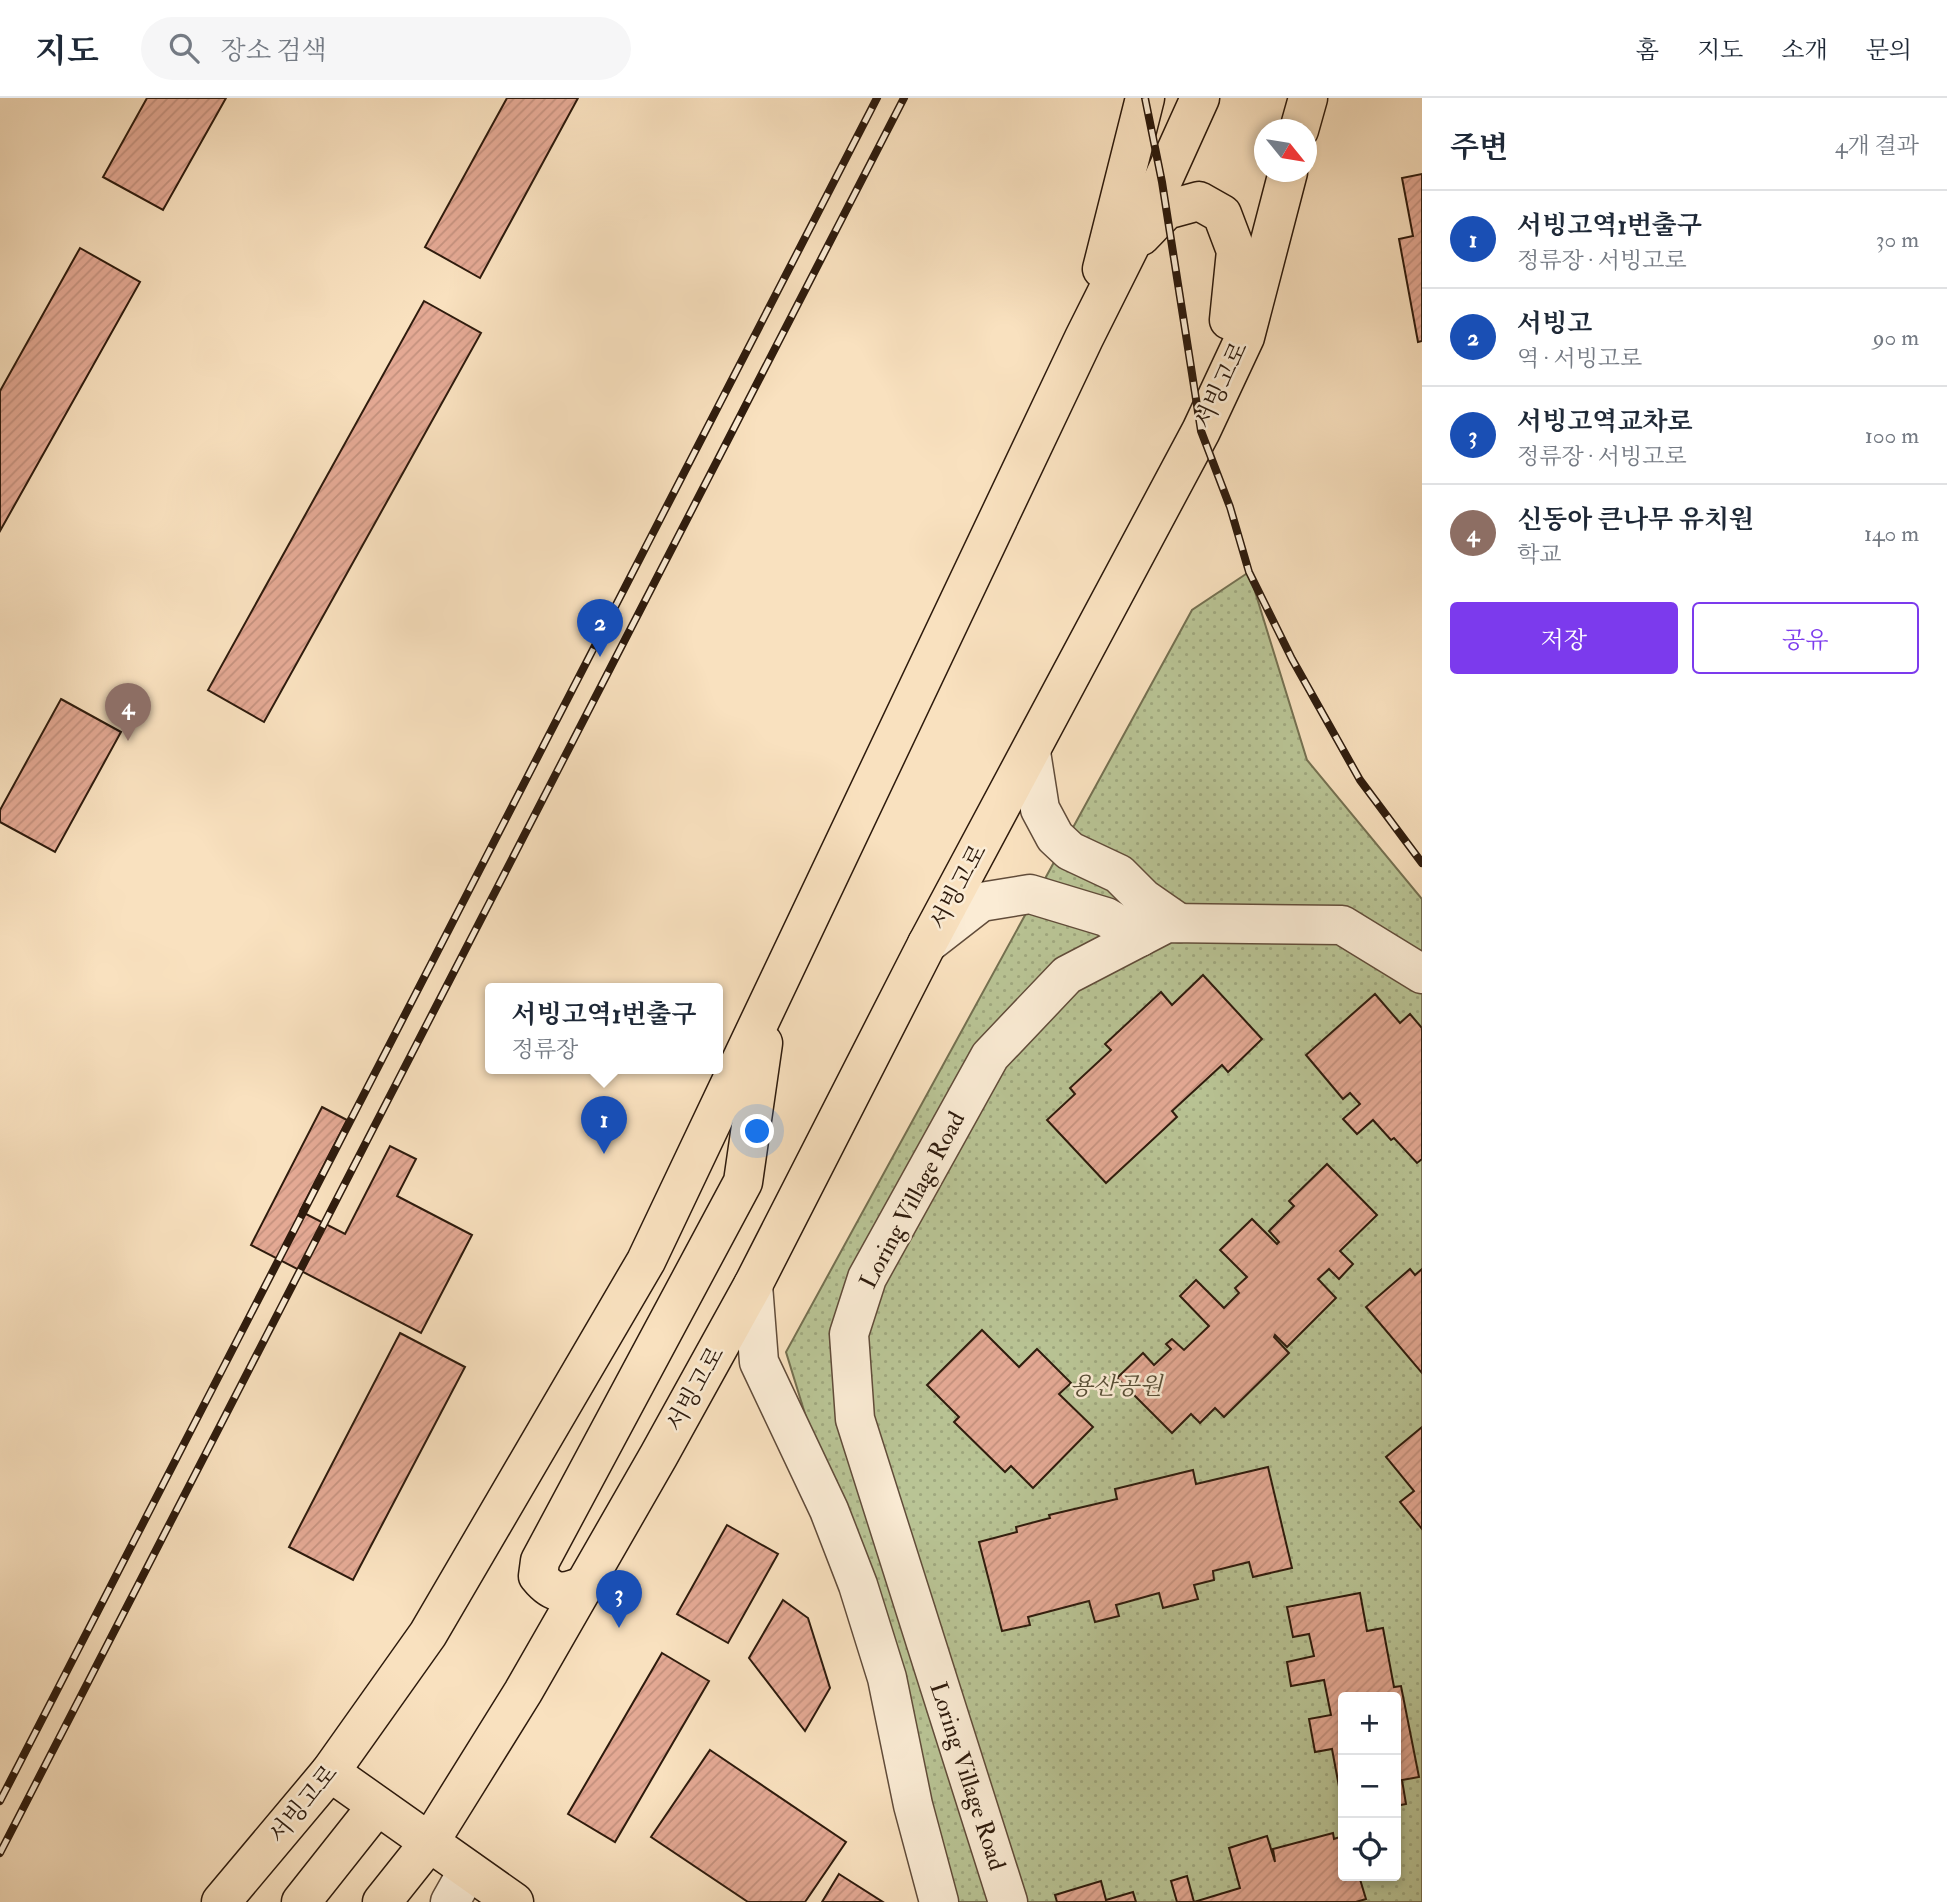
<!DOCTYPE html>
<html lang="ko">
<head>
<meta charset="utf-8">
<style>
	:root { --surface:#fff; --page:#f6f6f7; --text:#1f2937; --muted:#747a83; --line:#e0e1e3; --accent:#7c3aed }
	body { margin:0; font-family:"IM FELL Double Pica","Noto Serif KR",serif; background:var(--page); color:var(--text) }
	.controls { position:absolute; right:21px; bottom:21px; display:grid; overflow:hidden; border-radius:7px; box-shadow:0 4px 10px #0003 }
	.controls button { width:63px; height:63px; display:grid; place-items:center; padding:0; border:0; border-bottom:2px solid var(--line); background:var(--surface); color:var(--text); font:35px sans-serif }
	.compass { position:absolute; left:1254px; top:21px; width:63px; height:63px; border-radius:50%; background:var(--surface); box-shadow:0 4px 10px #0003; rotate:120deg }
	.you { position:absolute; left:758px; top:1034px; width:24px; height:24px; margin:-18px; border:5px solid #fff; border-radius:50%; background:#1a73e8; box-shadow:0 0 0 10px #1a73e833 }
	.badge { display:grid; place-items:center; width:46px; height:46px; border-radius:50%; background:var(--accent); color:#fff; font-size:23px; font-weight:700 }
	.pin { position:absolute; translate:-50% -58px; filter:drop-shadow(0 2px 4px #0008) }
	.pin::after { content:''; position:absolute; top:37px; width:24px; height:21px; background:inherit; clip-path:polygon(0 0,100% 0,50% 100%) }
	.popup { position:absolute; left:485px; top:885px; width:238px; height:91px; box-sizing:border-box; display:grid; place-content:center; border-radius:7px; background:var(--surface); filter:drop-shadow(0 2px 5px #0005); font-size:23px; white-space:nowrap; color:var(--muted) }
	.popup b { font-size:26px; color:var(--text) }
	.popup::after { content:''; position:absolute; left:50%; top:100%; margin-left:-14px; border:14px solid transparent; border-top-color:var(--surface) }
	.list { margin:0; padding:0; list-style:none }
	h2 { display:flex; justify-content:space-between; align-items:center; height:91px; margin:0; padding:0 28px; font-size:30px }
	h2 small { font-size:23px; font-weight:400; color:var(--muted) }
	.list li { display:grid; grid-template-columns:46px 1fr auto; gap:21px; align-items:center; box-sizing:border-box; height:98px; padding:0 28px; border-top:2px solid var(--line) }
	.list b { display:block; font-size:26px; white-space:nowrap }
	.list p { margin:0; font-size:23px; white-space:nowrap; color:var(--muted) }
	.list em { font-size:23px; font-style:normal; color:var(--muted) }
	.actions { display:flex; gap:14px; padding:21px 28px }
	.actions a { flex:1; padding:16px 0; border:2px solid var(--accent); border-radius:7px; text-align:center; font-size:24px; color:var(--accent) }
	.actions .main { background:var(--accent); color:#fff }
	.icon { flex:none; width:38px; height:38px; fill:none; stroke:currentColor; stroke-width:2; stroke-linecap:round; stroke-linejoin:round }
	.map { position:relative; flex:none; width:1422px; height:1804px; overflow:hidden }
	header { display:flex; align-items:center; gap:42px; box-sizing:border-box; height:98px; padding:0 35px; background:var(--surface); border-bottom:2px solid var(--line) }
	header strong { font-size:33px }
	nav { display:flex; gap:38px; margin-inline-start:auto; font-size:24px }
	.search { width:490px; height:63px; background:var(--page); display:flex; align-items:center; gap:18px; box-sizing:border-box; padding:0 24px; border-radius:38px; color:var(--muted); font-size:26px }
	main { display:flex }
	aside { flex:1; background:var(--surface) }
	.map>svg:first-child { display:block }
	.park { fill:url(#park-dots); stroke:#747051; stroke-width:2; fill-rule:evenodd }
	.building { fill:url(#building-hatch); stroke:#2e1b0d; stroke-width:2 }
	.lines { fill:none; stroke-linecap:round; stroke-linejoin:round }
	.minor-casing { stroke:#614c3a; stroke-width:41 }
	.major-casing { stroke:#2e1b0d; stroke-width:41 }
	.minor { stroke:#fbecd5; stroke-width:38 }
	.major { stroke:#f9e1bf; stroke-width:38 }
	.rail-casing { stroke:#2e1b0d; stroke-width:8 }
	.rail { stroke:#fbecd5; stroke-width:5; stroke-dasharray:16; stroke-linecap:butt }
	.labels { text-anchor:middle; stroke-width:5; stroke-linejoin:round; paint-order:stroke }
	.street-label { font-size:24px; fill:#2e1b0d; stroke:#fbecd5 }
	.park-label { font-size:24px; font-style:italic; fill:#584e36; stroke:#fbecd5 }
</style>
</head>
<body>
<header>
<strong>지도</strong>
<div class="search"><svg class="icon" aria-label="search" viewBox="0 0 24 24"><circle cx="10" cy="10" r="6"/><path d="M15 15l6 6"/></svg>장소 검색</div>
<nav><a>홈</a><a>지도</a><a>소개</a><a>문의</a></nav>
</header>
<main>
<div class="map">
<svg width="1422" height="1804" viewBox="0 0 1422 1804">
	<defs>
		<pattern id="park-dots" width="8" height="8" patternUnits="userSpaceOnUse" patternTransform="scale(1.75)"><rect width="8" height="8" fill="#b9c495"/><path d="M2 2h.1M6 6h.1" fill="none" stroke="#9fa87f" stroke-width="1.8" stroke-linecap="round"/></pattern>
		<pattern id="building-hatch" width="6" height="6" patternUnits="userSpaceOnUse" patternTransform="scale(1.75)"><rect width="6" height="6" fill="#e4a994"/><path d="M-1 1l2-2M0 6l6-6M5 7l2-2" fill="none" stroke="#c4917e"/></pattern>
	</defs>
	<rect width="100%" height="100%" fill="#f9e1bf"/>
	<filter id="stains"><feTurbulence type="fractalNoise" baseFrequency=".00286" numOctaves="4"/><feColorMatrix values="0 0 0 0 .2 0 0 0 0 .09 0 0 0 0 .02 0 0 0 .5 -.17"/></filter>
	<radialGradient id="worn" r=".72"><stop offset=".6" stop-color="#630" stop-opacity="0"/><stop offset="1" stop-color="#630" stop-opacity=".3"/></radialGradient>
	<path class="park" d="M 1249,474 L 1307,662 L 1422,801 L 1422,1804 L 955,1804 L 786,1254 L 1192,512 ZM 1343,1599 L 1396,1599 L 1396,1778 L 1343,1778 Z"/>
	<g class="building">
		<path d="M 147,0 L 226,0 L 163,112 L 103,79 Z"/>
		<path d="M 507,0 L 578,0 L 480,180 L 425,149 Z"/>
		<path d="M 1422,76 L 1422,243 L 1418,244 L 1399,141 L 1413,138 L 1402,80 Z"/>
		<path d="M 80,150 L 140,184 L 0,433 L 0,293 Z"/>
		<path d="M 424,203 L 481,235 L 264,624 L 208,592 Z"/>
		<path d="M 61,601 L 121,634 L 55,754 L 0,724 L 0,712 Z"/>
		<path d="M 1203,877 L 1262,941 L 1228,974 L 1222,967 L 1172,1013 L 1177,1019 L 1106,1085 L 1047,1022 L 1075,996 L 1070,990 L 1111,952 L 1105,946 L 1161,894 L 1172,907 Z"/>
		<path d="M 1375,896 L 1400,925 L 1410,916 L 1422,930 L 1422,1061 L 1417,1065 L 1394,1040 L 1391,1042 L 1373,1022 L 1357,1036 L 1343,1021 L 1360,1006 L 1350,995 L 1343,1001 L 1306,957 Z"/>
		<path d="M 322,1009 L 347,1022 L 300,1113 L 345,1136 L 390,1048 L 416,1061 L 397,1098 L 472,1137 L 421,1235 L 251,1147 Z"/>
		<path d="M 1327,1066 L 1377,1117 L 1340,1153 L 1353,1166 L 1339,1181 L 1329,1171 L 1318,1181 L 1336,1200 L 1287,1249 L 1275,1237 L 1274,1239 L 1289,1255 L 1224,1319 L 1215,1310 L 1200,1325 L 1191,1316 L 1172,1335 L 1117,1280 L 1143,1255 L 1154,1267 L 1171,1251 L 1166,1246 L 1172,1241 L 1184,1252 L 1209,1228 L 1180,1198 L 1196,1182 L 1224,1210 L 1239,1195 L 1235,1190 L 1247,1179 L 1220,1152 L 1252,1121 L 1277,1146 L 1279,1144 L 1269,1133 L 1294,1108 L 1289,1103 Z"/>
		<path d="M 1410,1171 L 1415,1177 L 1422,1171 L 1422,1275 L 1366,1209 Z"/>
		<path d="M 982,1232 L 1019,1269 L 1037,1251 L 1071,1285 L 1059,1296 L 1093,1329 L 1033,1390 L 1011,1368 L 1005,1374 L 954,1324 L 959,1319 L 927,1287 Z"/>
		<path d="M 400,1235 L 465,1269 L 353,1482 L 289,1449 Z"/>
		<path d="M 1422,1329 L 1422,1431 L 1400,1404 L 1414,1393 L 1386,1359 Z"/>
		<path d="M 1268,1369 L 1292,1470 L 1253,1479 L 1249,1464 L 1213,1473 L 1214,1482 L 1194,1487 L 1198,1501 L 1163,1510 L 1159,1495 L 1116,1507 L 1119,1518 L 1095,1524 L 1089,1503 L 1028,1519 L 1030,1527 L 1002,1533 L 979,1444 L 1017,1434 L 1016,1429 L 1050,1420 L 1049,1417 L 1117,1401 L 1115,1391 L 1193,1372 L 1196,1386 Z"/>
		<path d="M 727,1427 L 778,1456 L 728,1545 L 677,1516 Z"/>
		<path d="M 1360,1495 L 1367,1533 L 1383,1530 L 1394,1589 L 1401,1588 L 1419,1679 L 1402,1682 L 1406,1706 L 1396,1708 L 1396,1599 L 1343,1599 L 1343,1710 L 1332,1651 L 1315,1654 L 1309,1621 L 1331,1617 L 1324,1582 L 1291,1588 L 1287,1564 L 1314,1558 L 1309,1536 L 1293,1539 L 1287,1509 Z"/>
		<path d="M 783,1502 L 808,1520 L 830,1590 L 805,1633 L 749,1560 Z"/>
		<path d="M 662,1555 L 709,1583 L 615,1744 L 568,1716 Z"/>
		<path d="M 710,1652 L 846,1744 L 805,1804 L 748,1804 L 651,1739 Z"/>
		<path d="M 1333,1735 L 1334,1741 L 1343,1738 L 1343,1778 L 1359,1778 L 1366,1801 L 1356,1804 L 1177,1804 L 1171,1783 L 1187,1778 L 1194,1804 L 1240,1790 L 1229,1750 L 1267,1738 L 1275,1764 L 1273,1751 Z"/>
		<path d="M 839,1776 L 883,1804 L 822,1804 Z"/>
		<path d="M 1101,1783 L 1106,1802 L 1133,1794 L 1136,1804 L 1057,1804 L 1055,1797 Z"/>
	</g>
	<g class="lines">
		<g class="minor-casing">
			<g id="minor">
				<path d="M 1031,654 L 1040,711 L 1055,739 L 1070,753 L 1119,776 L 1143,800 L 1179,825"/>
				<path d="M 927,846 L 981,804 L 1030,796 L 1106,819 L 1140,839"/>
				<path d="M 753,1187 L 759,1264 L 829,1412 L 858,1487 L 887,1580 L 913,1707 L 939,1804"/>
				<path d="M 450,1804 L 468,1772"/>
				<path d="M 1008,1804 L 855,1321 L 849,1236 L 867,1180 L 990,958 L 1067,877 L 1167,825 L 1342,827 L 1422,876"/>
			</g>
		</g>
		<g class="major-casing">
			<g id="major">
				<path d="M 1299,32 L 1308,0"/>
				<path d="M 1141,138 L 1166,112 L 1199,103 L 1222,116 L 1236,153 L 1229,222"/>
				<path d="M 1102,171 L 1145,0"/>
				<path d="M 585,1487 C 563,1496 554,1498 538,1478 L 540,1463 L 743,1084 L 763,945"/>
				<path d="M 330,1674 L 514,1804"/>
				<path d="M 221,1804 L 330,1674 L 428,1536 L 646,1163 L 1084,240 L 1162,84 L 1200,0"/>
				<path d="M 301,1804 L 377,1708"/>
				<path d="M 382,1804 L 429,1745 L 523,1594 L 659,1357 L 753,1187 L 927,846 L 1201,333 L 1245,239 L 1288,74"/>
			</g>
		</g>
		<use href="#minor" class="minor"/>
		<use href="#major" class="major"/>
		<g class="rail-casing">
			<g id="rail">
				<path d="M 1145,0 L 1162,84 L 1201,333 L 1230,409 L 1249,474 L 1292,561 L 1360,682 L 1422,765"/>
				<path d="M 0,1703 L 877,0"/>
				<path d="M 0,1755 L 904,0"/>
			</g>
		</g>
		<use href="#rail" class="rail"/>
	</g>
	<g class="labels">
		<g class="street-label">
			<text transform="translate(1221 287) rotate(-65)" y="8">서빙고로</text>
			<text transform="translate(958 789) rotate(-62)" y="8">서빙고로</text>
			<text transform="translate(912 1102) rotate(-62)" y="8">Loring Village Road</text>
			<text transform="translate(695 1291) rotate(-61)" y="8">서빙고로</text>
			<text transform="translate(968 1678) rotate(72)" y="8">Loring Village Road</text>
			<text transform="translate(303 1706) rotate(-51)" y="8">서빙고로</text>
		</g>
		<g class="park-label">
			<text x="1116" y="1296">용산공원</text>
		</g>
	</g>
	<rect width="100%" height="100%" filter="url(#stains)"/>
	<rect width="100%" height="100%" fill="url(#worn)"/>
</svg>
<div class="controls">
<button>+</button>
<button>−</button>
<button><svg class="icon" aria-label="locate" viewBox="0 0 24 24"><circle cx="12" cy="12" r="6"/><path d="M12 2v4M12 18v4M2 12h4M18 12h4"/></svg></button>
</div>
<svg class="compass" viewBox="-18 -18 36 36"><path d="M0-13l5 13h-10z" fill="#e53935"/><path d="M0 13l5-13h-10z" fill="#747a83"/></svg>
<div class="you"></div>
<div class="pin badge" style="left:604px;top:1056px;background:#1a4fb4">1</div>
<div class="popup"><b>서빙고역1번출구</b>정류장</div>
<div class="pin badge" style="left:600px;top:559px;background:#1a4fb4">2</div>
<div class="pin badge" style="left:619px;top:1530px;background:#1a4fb4">3</div>
<div class="pin badge" style="left:128px;top:643px;background:#8d6e63">4</div>
</div>
<aside>
<h2>주변<small>4개 결과</small></h2>
<ul class="list">
<li><span class="badge" style="background:#1a4fb4">1</span><div><b>서빙고역1번출구</b><p>정류장 · 서빙고로</p></div><em>30 m</em></li>
<li><span class="badge" style="background:#1a4fb4">2</span><div><b>서빙고</b><p>역 · 서빙고로</p></div><em>90 m</em></li>
<li><span class="badge" style="background:#1a4fb4">3</span><div><b>서빙고역교차로</b><p>정류장 · 서빙고로</p></div><em>100 m</em></li>
<li><span class="badge" style="background:#8d6e63">4</span><div><b>신동아 큰나무 유치원</b><p>학교</p></div><em>140 m</em></li>
</ul>
<div class="actions"><a class="main">저장</a><a>공유</a></div>
</aside>
</main>
</body>
</html>
